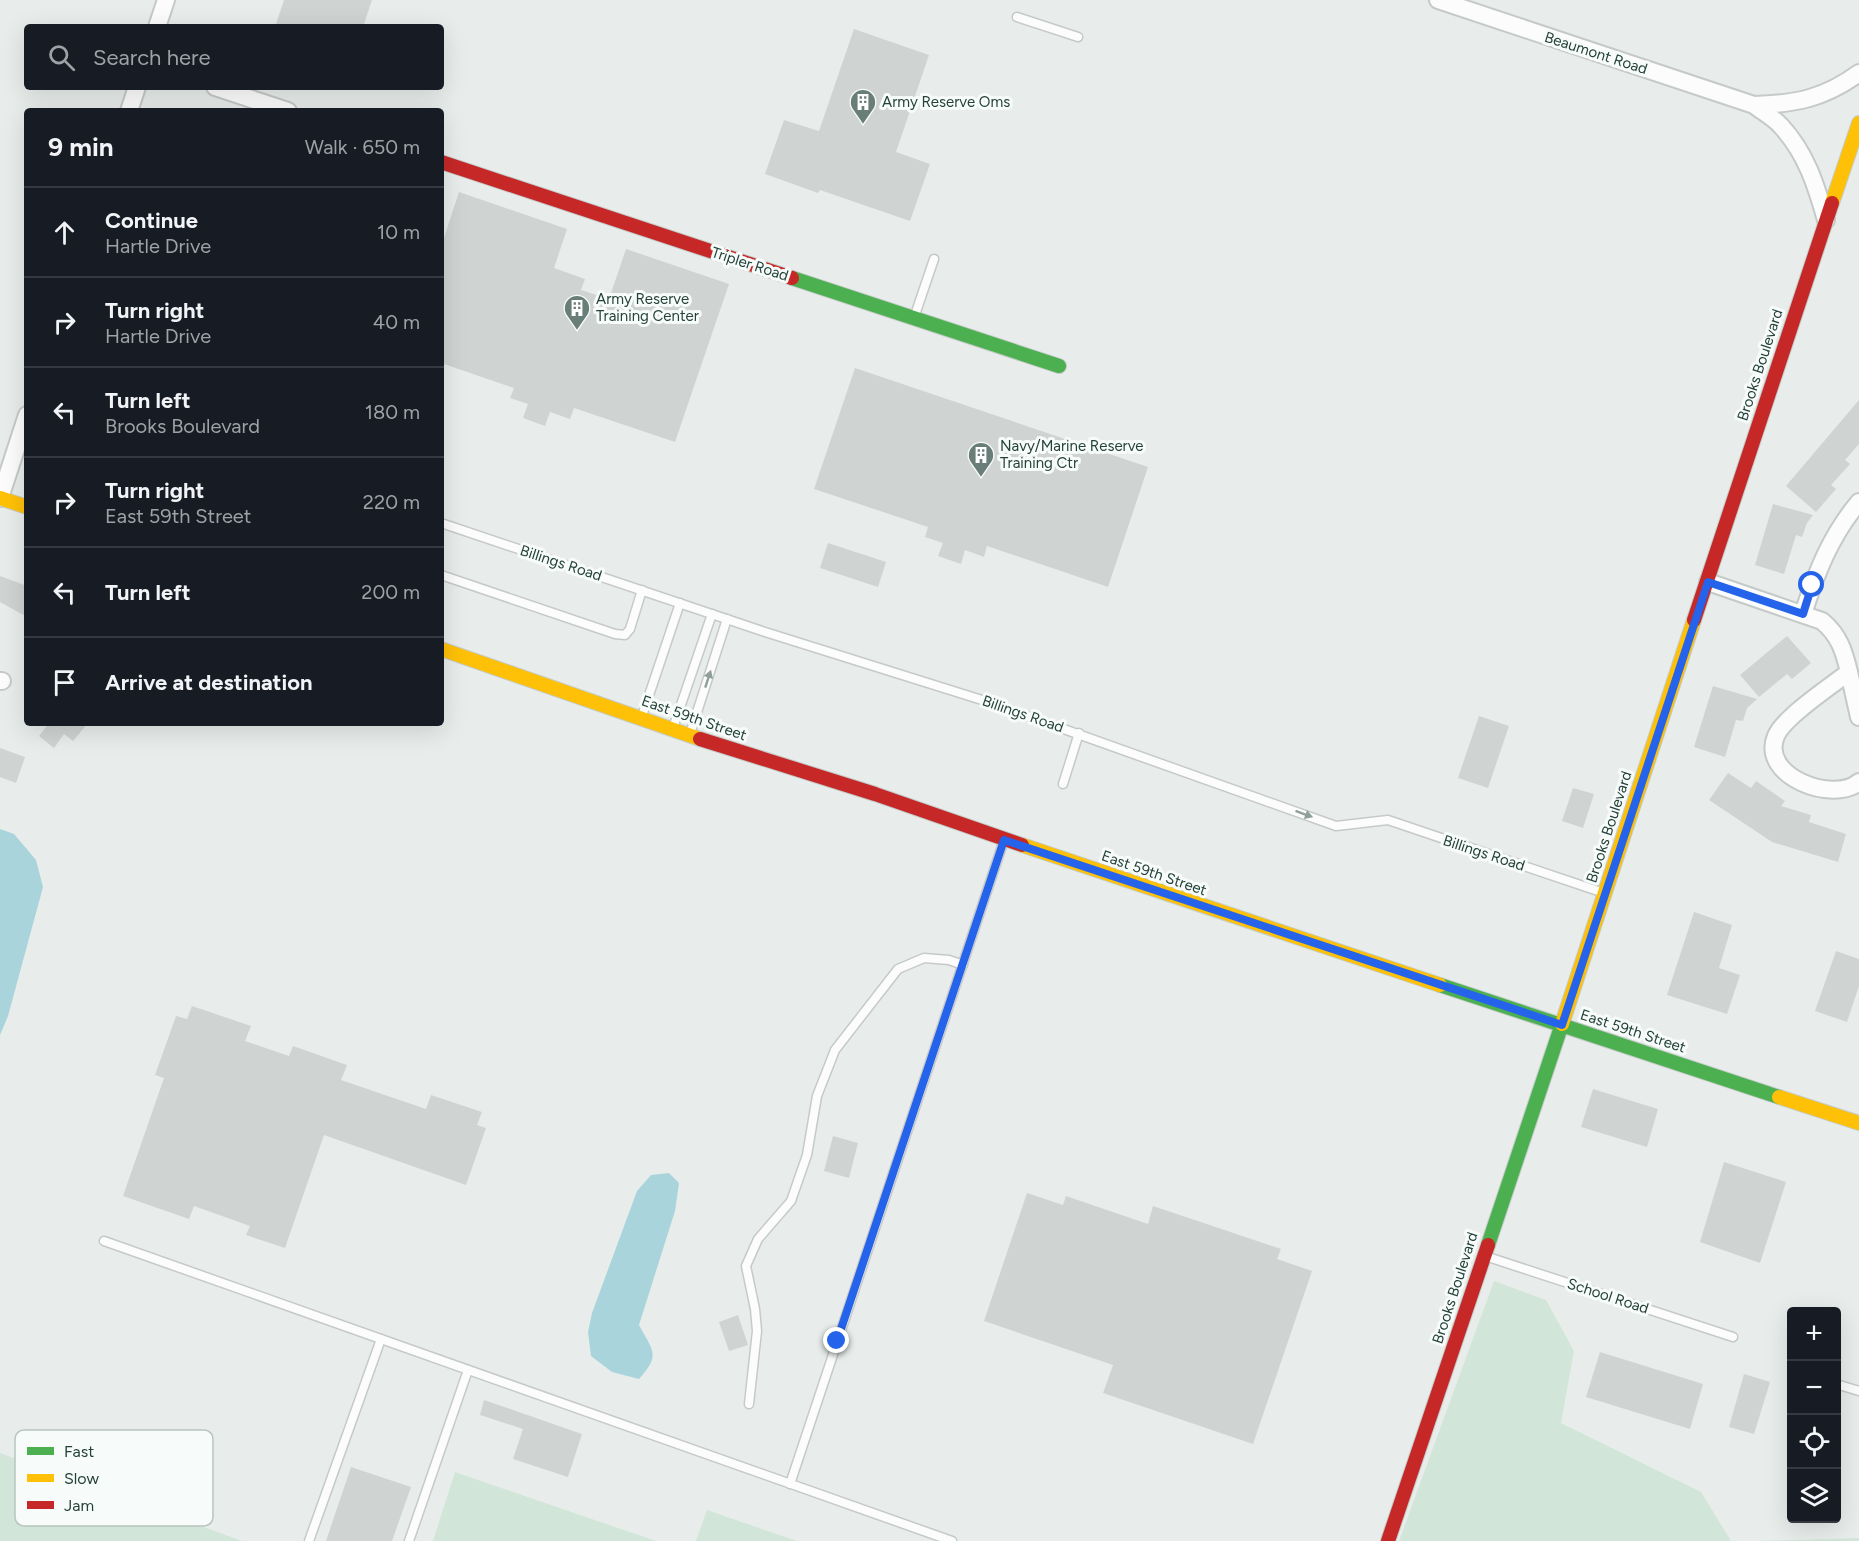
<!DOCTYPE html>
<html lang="en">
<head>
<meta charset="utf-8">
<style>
	:root { --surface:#171b24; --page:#20242c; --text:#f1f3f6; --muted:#9ea1a6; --line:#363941 }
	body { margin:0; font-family:Figtree,sans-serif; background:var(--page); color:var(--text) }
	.controls { position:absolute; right:18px; bottom:18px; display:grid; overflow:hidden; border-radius:6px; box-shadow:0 6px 24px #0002 }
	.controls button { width:54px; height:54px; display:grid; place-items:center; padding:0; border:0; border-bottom:2px solid var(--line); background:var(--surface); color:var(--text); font:30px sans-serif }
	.stop { position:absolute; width:18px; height:18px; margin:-14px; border:4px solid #2563eb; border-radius:50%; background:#fff }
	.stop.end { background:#2563eb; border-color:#fff; box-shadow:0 2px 6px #0008 }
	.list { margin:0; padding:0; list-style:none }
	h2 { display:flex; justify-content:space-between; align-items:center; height:78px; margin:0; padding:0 24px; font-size:26px }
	h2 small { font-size:20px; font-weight:400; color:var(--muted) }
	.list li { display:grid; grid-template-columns:39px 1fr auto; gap:18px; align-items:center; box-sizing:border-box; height:90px; padding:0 24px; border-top:2px solid var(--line) }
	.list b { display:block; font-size:22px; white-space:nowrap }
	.list p { margin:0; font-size:20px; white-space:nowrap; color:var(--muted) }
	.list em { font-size:20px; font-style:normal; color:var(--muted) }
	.icon { flex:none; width:33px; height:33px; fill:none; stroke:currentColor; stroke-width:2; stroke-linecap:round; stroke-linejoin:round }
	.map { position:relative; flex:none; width:1859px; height:1541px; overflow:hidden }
	.search { position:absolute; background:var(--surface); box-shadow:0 6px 24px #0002; left:24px; top:24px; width:420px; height:66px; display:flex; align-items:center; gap:15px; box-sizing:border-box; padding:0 21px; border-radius:6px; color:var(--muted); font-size:22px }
	.panel { position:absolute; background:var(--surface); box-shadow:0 6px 24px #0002; left:24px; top:108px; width:420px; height:618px; border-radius:6px }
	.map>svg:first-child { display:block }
	.green { fill:#d1e6d8 }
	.water { fill:#a9d4db }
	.building { fill:#cfd4d2 }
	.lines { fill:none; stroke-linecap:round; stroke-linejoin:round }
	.lane-casing { stroke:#c5cac8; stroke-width:11 }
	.street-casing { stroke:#c5cac8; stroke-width:20 }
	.fast-casing { stroke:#c3cbc8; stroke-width:16 }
	.slow-casing { stroke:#c3cbc8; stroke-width:16 }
	.jam-casing { stroke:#c3cbc8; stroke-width:16 }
	.lane { stroke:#fcfcfc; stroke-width:8 }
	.street { stroke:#fcfcfc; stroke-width:16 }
	.fast { stroke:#4caf50; stroke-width:14 }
	.slow { stroke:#ffc107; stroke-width:14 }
	.jam { stroke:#c62828; stroke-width:14 }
	.oneway { fill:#909f9b }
	.route { stroke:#2563eb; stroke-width:8 }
	.labels { text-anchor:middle; stroke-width:6; stroke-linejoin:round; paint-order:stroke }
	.street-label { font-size:15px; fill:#24423a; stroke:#f7fbf9 }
	.poi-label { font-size:15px; fill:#24423a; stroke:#f7fbf9; text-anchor:start }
	.key { fill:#f7fbf9; stroke:#b8c4c0; stroke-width:1.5 }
	.key-label { font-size:16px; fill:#24423a }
</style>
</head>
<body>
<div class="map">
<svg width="1859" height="1541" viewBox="0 0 1859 1541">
	<rect width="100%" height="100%" fill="#e8edeb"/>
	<g class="green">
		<path d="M 1494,1281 L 1546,1300 L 1574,1351 L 1561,1423 L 1701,1492 L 1731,1541 L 1399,1541 Z"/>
		<path d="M 0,1453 L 242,1541 L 0,1541 Z"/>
		<path d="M 455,1472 L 656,1541 L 433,1541 Z"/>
		<path d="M 707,1510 L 797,1541 L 696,1541 Z"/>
		<path d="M 1859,1538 L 1859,1541 L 1757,1541 Z"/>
	</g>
	<g class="water">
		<path d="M 0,829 L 14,834 L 36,860 L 43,887 L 8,1016 L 0,1035 Z"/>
		<path d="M 669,1173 L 679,1183 L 675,1211 L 639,1325 C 653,1351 661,1355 639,1379 L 612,1372 L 591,1356 L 588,1332 L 592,1313 L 637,1191 L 651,1175 Z"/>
	</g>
	<g class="building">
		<path d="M 284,0 L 372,0 L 363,27 L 275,27 Z"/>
		<path d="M 854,29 L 929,55 L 896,152 L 930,164 L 910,221 L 820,190 L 818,193 L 765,174 L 784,120 L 819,131 Z"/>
		<path d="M 459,192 L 567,229 L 554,268 L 585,279 L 581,290 L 609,299 L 626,249 L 729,284 L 675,442 L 574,408 L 570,419 L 550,412 L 545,426 L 523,418 L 528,404 L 510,398 L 514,388 L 441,363 L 441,247 Z"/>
		<path d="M 855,368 L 1148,467 L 1108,587 L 987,546 L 984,557 L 965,550 L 961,564 L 938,556 L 943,543 L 925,537 L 928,527 L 814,489 Z"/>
		<path d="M 1859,400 L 1859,444 L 1845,460 L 1850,464 L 1831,485 L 1836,489 L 1816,512 L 1786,486 Z"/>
		<path d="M 1773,504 L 1813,515 L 1807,523 L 1802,537 L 1796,535 L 1784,574 L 1755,565 Z"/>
		<path d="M 828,543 L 886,562 L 878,587 L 820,568 Z"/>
		<path d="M 0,576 L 27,586 L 27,617 L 0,602 Z"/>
		<path d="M 1787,636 L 1811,663 L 1792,679 L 1787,674 L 1759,697 L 1740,675 Z"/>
		<path d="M 1713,686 L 1757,699 L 1747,708 L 1743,721 L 1736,720 L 1725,757 L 1694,747 Z"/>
		<path d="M 1479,716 L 1509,726 L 1488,788 L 1458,778 Z"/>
		<path d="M 49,723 L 88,723 L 73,741 L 64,734 L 54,748 L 39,736 Z"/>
		<path d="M 0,748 L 25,757 L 16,783 L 0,777 Z"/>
		<path d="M 1728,773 L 1751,788 L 1756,781 L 1785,801 L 1781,806 L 1811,815 L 1809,822 L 1846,834 L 1838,862 L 1772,842 L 1709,800 Z"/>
		<path d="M 1573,788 L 1594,794 L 1583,828 L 1562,821 Z"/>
		<path d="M 1694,912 L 1732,925 L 1719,968 L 1740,975 L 1727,1014 L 1667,995 Z"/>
		<path d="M 1836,951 L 1859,959 L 1859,986 L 1847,1022 L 1815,1011 Z"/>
		<path d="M 192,1006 L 251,1026 L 245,1041 L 289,1056 L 293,1046 L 347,1065 L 341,1080 L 426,1109 L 431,1095 L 482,1112 L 477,1125 L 486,1128 L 466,1185 L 324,1135 L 285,1248 L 246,1235 L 250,1226 L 194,1206 L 189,1219 L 123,1196 L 164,1078 L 155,1075 L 176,1016 L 187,1019 Z"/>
		<path d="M 1593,1089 L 1658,1109 L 1647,1147 L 1581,1127 Z"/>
		<path d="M 833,1136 L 858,1143 L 849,1178 L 824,1171 Z"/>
		<path d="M 1724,1162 L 1786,1182 L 1760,1263 L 1700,1242 Z"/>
		<path d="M 1027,1193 L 1063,1205 L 1066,1196 L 1148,1224 L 1153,1206 L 1281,1249 L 1277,1259 L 1312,1271 L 1253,1444 L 1103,1393 L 1113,1365 L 984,1321 Z"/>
		<path d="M 738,1315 L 748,1345 L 729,1351 L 719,1322 Z"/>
		<path d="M 1600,1352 L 1703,1384 L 1690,1429 L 1586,1397 Z"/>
		<path d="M 1744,1374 L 1770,1382 L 1754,1434 L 1729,1427 Z"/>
		<path d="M 484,1400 L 582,1434 L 568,1477 L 513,1459 L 523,1429 L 480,1415 Z"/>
		<path d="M 351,1467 L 411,1487 L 392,1541 L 326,1541 Z"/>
	</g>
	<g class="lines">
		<g class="lane-casing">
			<g id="lane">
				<path d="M 1017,17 L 1078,37"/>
				<path d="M 915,315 L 934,259"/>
				<path d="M 441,523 L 765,632 L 982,700 L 1336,826 L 1388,820 L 1604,893"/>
				<path d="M 441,575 L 615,634 L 625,635 L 630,629 L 642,590"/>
				<path d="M 642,716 L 680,603"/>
				<path d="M 673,728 L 712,614"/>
				<path d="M 690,734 L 727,619"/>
				<path d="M 1063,784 L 1079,733"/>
				<path d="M 104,1241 L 952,1541"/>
				<path d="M 1485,1256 L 1733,1337"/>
				<path d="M 1836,1384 L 1859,1391"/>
				<path d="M 749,1404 L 757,1331 L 755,1309 L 746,1266 L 758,1239 L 791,1201 L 807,1155 L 817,1096 L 835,1050 L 898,969 L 924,958 L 949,960 L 963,965"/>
				<path d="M 790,1484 L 1004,840"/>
				<path d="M 309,1541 L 381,1339"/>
				<path d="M 409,1541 L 468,1370"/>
			</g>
		</g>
		<g class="street-casing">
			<g id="street">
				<path d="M 1438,0 L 1754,105 C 1763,112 1774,118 1781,126 C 1806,153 1816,185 1826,220"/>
				<path d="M 157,27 L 166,0"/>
				<path d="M 215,87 L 288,111"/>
				<path d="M 1754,105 C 1796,104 1825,98 1859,73"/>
				<path d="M 129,111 L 137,87"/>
				<path d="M 0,498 L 27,415"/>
				<path d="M 1708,582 L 1822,621 C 1839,635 1844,651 1849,672"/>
				<path d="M 1803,614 C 1816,573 1831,535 1859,502"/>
				<path d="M 0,681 L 2,681"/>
				<path d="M 1859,717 L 1849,672 C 1831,686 1784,717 1776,736 C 1759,776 1833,804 1859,782"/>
			</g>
		</g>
		<g class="fast-casing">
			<g id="fast">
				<path d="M 792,278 L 1059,366"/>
				<path d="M 1440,985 L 1779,1097"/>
				<path d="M 1488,1245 L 1562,1024"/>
			</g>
		</g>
		<g class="slow-casing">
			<g id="slow">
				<path d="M 1832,203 L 1859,123"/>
				<path d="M 0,498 L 27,507"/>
				<path d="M 441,649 L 700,739"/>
				<path d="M 1022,845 L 1440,985"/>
				<path d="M 1562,1024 L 1694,620"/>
				<path d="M 1779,1097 L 1859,1123"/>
			</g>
		</g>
		<g class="jam-casing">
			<g id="jam">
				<path d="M 441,162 L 792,278"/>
				<path d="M 1694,620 L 1832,203"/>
				<path d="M 700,739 L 875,794 L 1022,845"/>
				<path d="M 1388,1541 L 1488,1245"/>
			</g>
		</g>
		<use href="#lane" class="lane"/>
		<use href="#street" class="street"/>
		<use href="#fast" class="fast"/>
		<use href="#slow" class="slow"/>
		<use href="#jam" class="jam"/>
	</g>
	<defs><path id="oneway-solid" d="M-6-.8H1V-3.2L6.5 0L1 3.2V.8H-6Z" transform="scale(1.5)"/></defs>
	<g class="oneway">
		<use href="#oneway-solid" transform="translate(708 679) rotate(-72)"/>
		<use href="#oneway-solid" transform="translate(1304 814) rotate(20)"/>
	</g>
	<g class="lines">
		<path class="route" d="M 837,1341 L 1004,840 L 1562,1025 L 1708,582 L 1803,614 L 1812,585"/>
	</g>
	<defs>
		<g id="building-pin" transform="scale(1.35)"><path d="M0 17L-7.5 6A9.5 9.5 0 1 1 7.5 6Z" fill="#697e78" stroke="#f7fbf9"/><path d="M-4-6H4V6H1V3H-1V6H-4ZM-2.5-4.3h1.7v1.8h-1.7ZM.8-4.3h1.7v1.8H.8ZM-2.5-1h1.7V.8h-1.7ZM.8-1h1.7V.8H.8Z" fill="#fff"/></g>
	</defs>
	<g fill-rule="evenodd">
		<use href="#building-pin" x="863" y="102"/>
		<use href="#building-pin" x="577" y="308"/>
		<use href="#building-pin" x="981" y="455"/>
	</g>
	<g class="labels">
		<g class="street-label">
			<text transform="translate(1596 53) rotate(18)" y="5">Beaumont Road</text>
			<text transform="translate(750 264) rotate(18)" y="5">Tripler Road</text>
			<text transform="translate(1760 365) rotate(-72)" y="5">Brooks Boulevard</text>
			<text transform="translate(561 563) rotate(18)" y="5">Billings Road</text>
			<text transform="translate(1023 714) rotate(19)" y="5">Billings Road</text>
			<text transform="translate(694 718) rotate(19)" y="5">East 59th Street</text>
			<text transform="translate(1609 827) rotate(-72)" y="5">Brooks Boulevard</text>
			<text transform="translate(1484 853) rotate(18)" y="5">Billings Road</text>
			<text transform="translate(1154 873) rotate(19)" y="5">East 59th Street</text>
			<text transform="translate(1633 1031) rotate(18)" y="5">East 59th Street</text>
			<text transform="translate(1455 1288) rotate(-72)" y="5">Brooks Boulevard</text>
			<text transform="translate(1608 1296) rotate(18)" y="5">School Road</text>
		</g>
		<g class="poi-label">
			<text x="882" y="107">Army Reserve Oms</text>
			<text x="596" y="304">Army Reserve<tspan x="596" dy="17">Training Center</tspan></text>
			<text x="1000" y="451">Navy/Marine Reserve<tspan x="1000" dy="17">Training Ctr</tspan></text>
		</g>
	</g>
	<rect x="15" y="1430" width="198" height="96" rx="9" class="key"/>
	<rect x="27" y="1447" width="27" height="8" fill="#4caf50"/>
	<rect x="27" y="1474" width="27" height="8" fill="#ffc107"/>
	<rect x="27" y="1501" width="27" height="8" fill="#c62828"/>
	<g class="key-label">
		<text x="64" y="1457">Fast</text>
		<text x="64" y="1484">Slow</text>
		<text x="64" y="1511">Jam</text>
	</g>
</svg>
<div class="controls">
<button>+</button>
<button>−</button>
<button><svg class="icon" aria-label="locate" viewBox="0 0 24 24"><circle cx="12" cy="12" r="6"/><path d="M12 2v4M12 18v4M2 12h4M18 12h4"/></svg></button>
<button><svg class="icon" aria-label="layers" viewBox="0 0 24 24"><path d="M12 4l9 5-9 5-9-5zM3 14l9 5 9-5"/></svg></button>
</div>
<div class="stop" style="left:1812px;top:585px"></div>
<div class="stop end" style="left:837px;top:1341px"></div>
<div class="search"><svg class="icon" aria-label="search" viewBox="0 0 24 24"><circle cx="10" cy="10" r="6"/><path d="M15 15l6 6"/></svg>Search here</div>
<section class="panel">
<h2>9 min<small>Walk · 650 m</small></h2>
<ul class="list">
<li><svg class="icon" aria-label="ahead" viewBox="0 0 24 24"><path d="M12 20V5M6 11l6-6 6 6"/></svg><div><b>Continue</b><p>Hartle Drive</p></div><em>10 m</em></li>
<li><svg class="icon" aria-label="right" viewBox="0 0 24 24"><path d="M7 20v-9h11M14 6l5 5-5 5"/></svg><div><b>Turn right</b><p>Hartle Drive</p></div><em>40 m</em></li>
<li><svg class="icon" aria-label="left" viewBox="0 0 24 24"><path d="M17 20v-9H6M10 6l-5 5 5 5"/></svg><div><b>Turn left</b><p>Brooks Boulevard</p></div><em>180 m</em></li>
<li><svg class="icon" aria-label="right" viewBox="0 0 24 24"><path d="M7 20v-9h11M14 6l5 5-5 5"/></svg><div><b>Turn right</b><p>East 59th Street</p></div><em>220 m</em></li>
<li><svg class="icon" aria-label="left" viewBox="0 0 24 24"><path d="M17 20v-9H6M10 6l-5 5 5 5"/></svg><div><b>Turn left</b></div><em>200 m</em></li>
<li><svg class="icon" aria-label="arrive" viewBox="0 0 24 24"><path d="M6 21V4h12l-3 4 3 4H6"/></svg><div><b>Arrive at destination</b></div></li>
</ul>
</section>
</div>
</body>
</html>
